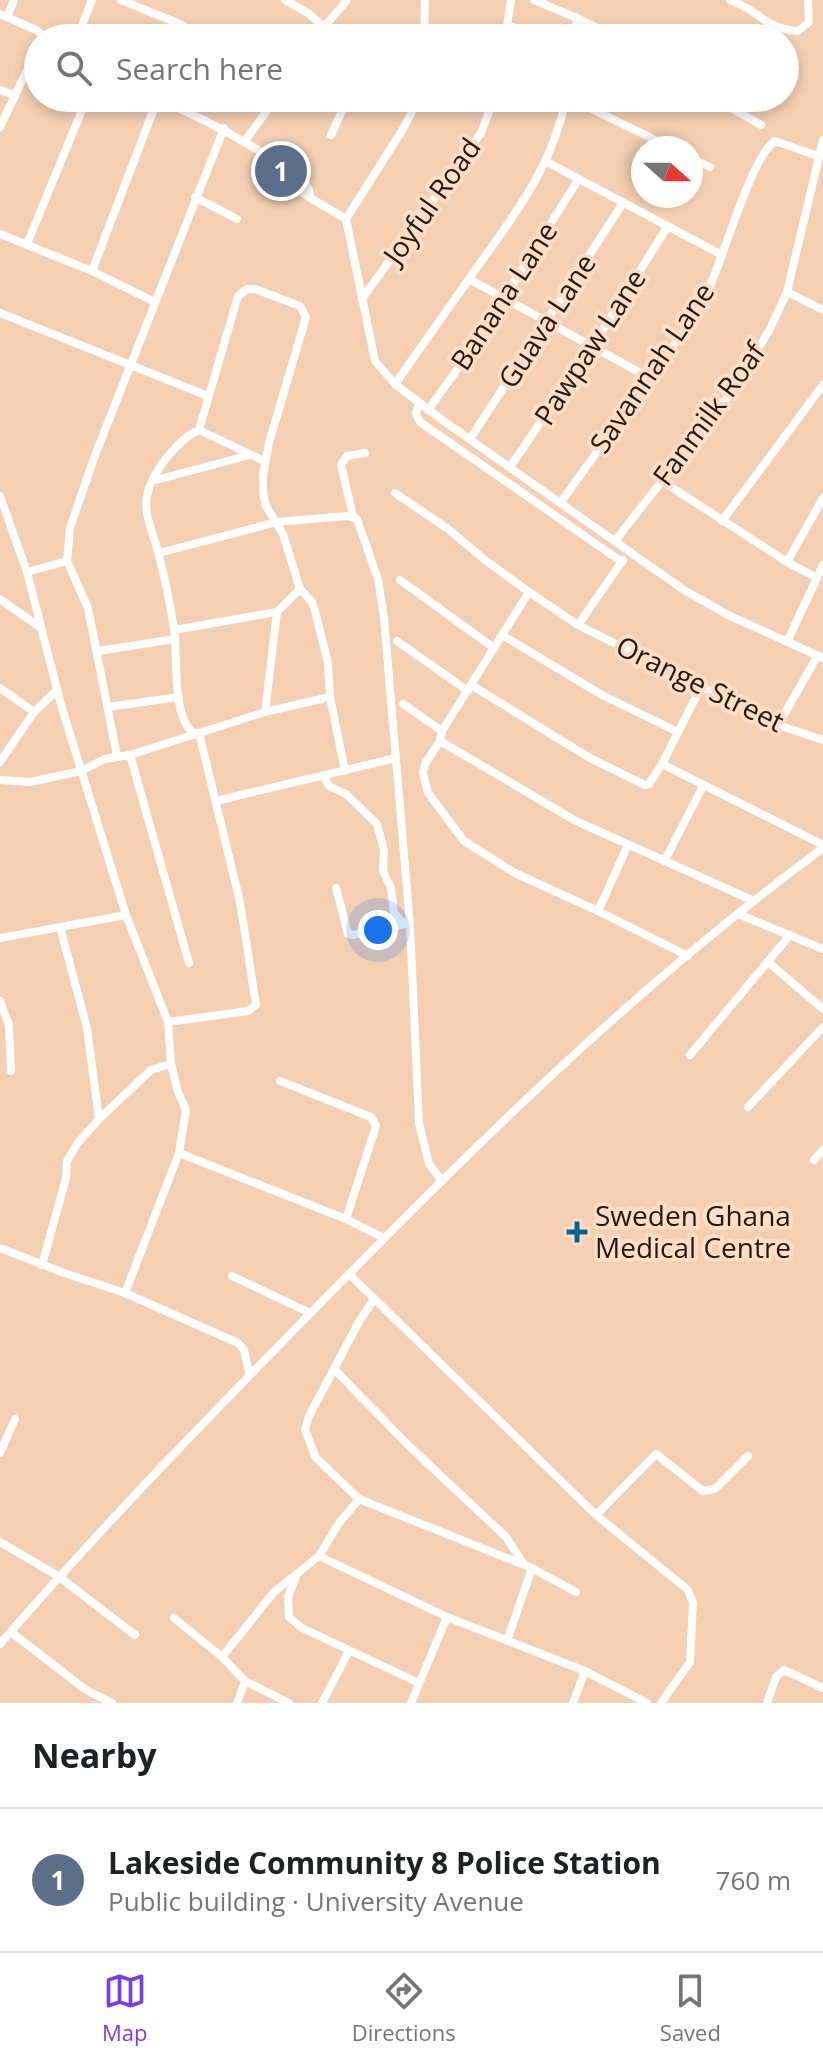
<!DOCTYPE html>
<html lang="en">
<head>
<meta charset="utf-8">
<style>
	:root { --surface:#fff; --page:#f6f6f6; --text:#202124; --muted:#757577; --line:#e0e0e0; --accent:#7c3aed }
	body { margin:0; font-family:"Open Sans",sans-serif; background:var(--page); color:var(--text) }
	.compass { position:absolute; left:631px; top:136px; width:72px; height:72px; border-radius:50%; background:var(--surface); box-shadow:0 4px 12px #0003; rotate:111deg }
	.you { position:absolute; left:378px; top:930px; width:28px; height:28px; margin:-20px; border:6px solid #fff; border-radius:50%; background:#1a73e8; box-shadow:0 0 0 12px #1a73e833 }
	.badge { display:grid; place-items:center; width:52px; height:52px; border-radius:50%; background:var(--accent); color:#fff; font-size:26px; font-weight:700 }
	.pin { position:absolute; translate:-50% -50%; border:4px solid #fff; box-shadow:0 2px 8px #0006 }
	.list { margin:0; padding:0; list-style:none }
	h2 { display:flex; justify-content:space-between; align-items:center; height:104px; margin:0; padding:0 32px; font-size:34px }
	h2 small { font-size:26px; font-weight:400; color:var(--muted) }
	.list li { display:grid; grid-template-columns:52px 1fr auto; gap:24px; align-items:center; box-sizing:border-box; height:144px; padding:0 32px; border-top:2px solid var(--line) }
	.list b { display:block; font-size:30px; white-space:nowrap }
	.list p { margin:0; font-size:26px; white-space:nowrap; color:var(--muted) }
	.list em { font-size:26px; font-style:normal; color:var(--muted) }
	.icon { flex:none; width:44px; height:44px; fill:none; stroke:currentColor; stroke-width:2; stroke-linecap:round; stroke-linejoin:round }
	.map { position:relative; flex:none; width:823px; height:1703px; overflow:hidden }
	.search { position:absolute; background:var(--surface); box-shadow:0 4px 12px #0003; left:24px; right:24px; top:24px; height:88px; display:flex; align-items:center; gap:20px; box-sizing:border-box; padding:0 28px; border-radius:44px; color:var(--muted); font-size:30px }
	.sheet { height:248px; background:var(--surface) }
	nav { display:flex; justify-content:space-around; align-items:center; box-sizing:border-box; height:112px; border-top:2px solid var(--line); background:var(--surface); font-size:22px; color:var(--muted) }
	nav a { display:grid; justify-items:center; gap:4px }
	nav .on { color:var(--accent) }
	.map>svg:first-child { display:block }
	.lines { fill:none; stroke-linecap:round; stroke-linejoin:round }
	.minor { stroke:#fff; stroke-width:8 }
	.poi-dot { fill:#086595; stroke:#fcdec6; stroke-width:3 }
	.labels { text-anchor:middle; stroke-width:8; stroke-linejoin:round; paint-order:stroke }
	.street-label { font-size:28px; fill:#26190e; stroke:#fcdec6 }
	.poi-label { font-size:28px; fill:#26190e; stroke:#fcdec6; text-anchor:start }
</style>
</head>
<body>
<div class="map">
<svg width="823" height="1703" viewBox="0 0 823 1703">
	<rect width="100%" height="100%" fill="#f4cfb2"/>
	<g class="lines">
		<g class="minor">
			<path d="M 121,0 L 180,24 L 203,38"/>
			<path d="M 285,0 L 308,13 L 323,26"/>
			<path d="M 534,0 L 577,18 L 574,38"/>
			<path d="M 730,0 C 761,11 762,28 798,31 L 809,22 L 808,0"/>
			<path d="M 0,14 L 36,30 L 47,38"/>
			<path d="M 7,17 L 14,0"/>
			<path d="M 577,18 L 618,38"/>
			<path d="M 507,25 L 549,38"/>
			<path d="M 77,38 L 92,0"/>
			<path d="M 315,38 L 347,0"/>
			<path d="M 424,38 L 425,0"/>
			<path d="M 505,38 L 511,0"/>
			<path d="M 0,90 L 14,95"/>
			<path d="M 157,98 C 196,116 228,131 264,154 C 280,164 307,173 310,195"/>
			<path d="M 569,98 L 672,148"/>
			<path d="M 714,98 L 761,125"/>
			<path d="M 0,127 L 38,47"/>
			<path d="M 331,135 L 348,98"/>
			<path d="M 245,141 L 276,98"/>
			<path d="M 268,157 C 275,182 324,205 346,219 L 375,361 L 395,384 L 445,422 L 684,590 L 728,615 L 823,658"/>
			<path d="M 691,158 L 710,167"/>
			<path d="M 547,162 L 722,255"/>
			<path d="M 195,197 L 237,219"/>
			<path d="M 346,219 L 403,129 L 419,98"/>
			<path d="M 0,234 L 92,271 L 155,302"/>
			<path d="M 27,244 L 87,98"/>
			<path d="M 92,271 L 158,98"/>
			<path d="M 469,279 L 648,377"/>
			<path d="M 787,292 L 823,310"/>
			<path d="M 362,299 L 481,133 L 494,98"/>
			<path d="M 0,313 L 208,396"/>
			<path d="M 395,384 C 422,346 449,307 476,269 C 515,214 553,166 566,98"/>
			<path d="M 419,404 L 416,413 L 420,422 L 622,562"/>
			<path d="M 428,410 L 474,346 L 578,180"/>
			<path d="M 199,430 L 264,461"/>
			<path d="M 470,439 L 623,203"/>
			<path d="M 510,467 L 592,347 L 668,226"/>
			<path d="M 152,481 L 250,455"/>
			<path d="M 662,481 L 787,562 L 817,578"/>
			<path d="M 395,493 L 448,529 L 485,560 L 529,592 L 578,625 L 778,725 L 823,740"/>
			<path d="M 0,496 L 27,572 L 61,705 L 126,915 L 168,1022 L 171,1064 L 178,1092 L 186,1110 L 179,1153 L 125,1293"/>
			<path d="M 561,502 L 691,321 C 697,310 704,299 709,288 C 723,259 752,155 775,141 L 818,156"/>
			<path d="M 353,516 L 341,465 L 347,456 L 365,453"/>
			<path d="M 722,521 L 823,385"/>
			<path d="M 615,541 L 726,399 L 769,331 L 787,292 L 823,140"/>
			<path d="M 159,553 L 277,522 L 347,516 L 357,519 L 378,579 L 384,618 L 410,925 L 419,1123 L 429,1164 L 442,1181"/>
			<path d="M 787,562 L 823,498"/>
			<path d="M 27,572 L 67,561"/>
			<path d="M 400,580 L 494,648"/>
			<path d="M 529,592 L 442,731 L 440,741 L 576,821 L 754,901"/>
			<path d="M 0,599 L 41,628"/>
			<path d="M 578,625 L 623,560"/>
			<path d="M 174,630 L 277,612 L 300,589"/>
			<path d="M 502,635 L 602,695 L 678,732"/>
			<path d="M 397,641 L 468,691"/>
			<path d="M 787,642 L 823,565"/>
			<path d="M 98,651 L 175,639"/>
			<path d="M 471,685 L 590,758 L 645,785 L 649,784 L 662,764 L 823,845"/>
			<path d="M 0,688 L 34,712"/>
			<path d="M 403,704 L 442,731"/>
			<path d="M 108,707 L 179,697"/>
			<path d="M 265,712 L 277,612"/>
			<path d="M 778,725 L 818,655"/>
			<path d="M 195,734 C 171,719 178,654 174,628 C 170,604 165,579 159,556 C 155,536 143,516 147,496 C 151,473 178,439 199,430 L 238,296 L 247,289 L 255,289 L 300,306 L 306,317 L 269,443 L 263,475 L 263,492 L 266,506 L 283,534 L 300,589 L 312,602 L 315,611 L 328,663 L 330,697 L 345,771"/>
			<path d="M 440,741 L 425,764 L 423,773 L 428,793 L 464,841 L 515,873 L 598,911 L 688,956"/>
			<path d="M 130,755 L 189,963"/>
			<path d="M 117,756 L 88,608 L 67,561 L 70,528 L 94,458 L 224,128"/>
			<path d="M 0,762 L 34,712 L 57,690"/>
			<path d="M 662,764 L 701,687"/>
			<path d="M 323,776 L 329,786 L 346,794 L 377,824 L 384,850 L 383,871 L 391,888 L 394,913 L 403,923"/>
			<path d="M 0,780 L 30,782 L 81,771 L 105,759 L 130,755 L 265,712 L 330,697"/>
			<path d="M 216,801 L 396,758"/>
			<path d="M 665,860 L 703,786"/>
			<path d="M 336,888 L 348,934 L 353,935 L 405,924"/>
			<path d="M 598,911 L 628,845"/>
			<path d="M 738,914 L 823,949"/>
			<path d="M 60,927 L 87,1028 L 99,1119"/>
			<path d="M 0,938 L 126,915"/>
			<path d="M 768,962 L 823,1009"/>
			<path d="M 0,1001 L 9,1025 L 11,1071"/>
			<path d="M 168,1022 L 248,1011 L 256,1005 L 240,902 L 199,733"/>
			<path d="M 690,1055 L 790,935"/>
			<path d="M 280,1081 L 371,1117 L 376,1126 L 346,1219"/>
			<path d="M 748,1107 L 823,1027"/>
			<path d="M 179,1153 L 346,1219 L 384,1238"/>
			<path d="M 814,1160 L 823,1150"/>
			<path d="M 0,1248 L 64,1273 L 125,1293 L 238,1343 L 244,1350 L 249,1372"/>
			<path d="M 42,1265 L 66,1178 L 67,1161 L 77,1144 L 99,1119 L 151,1070 L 171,1064"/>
			<path d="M 349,1274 L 596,1515 L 688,1590 L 693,1603 L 690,1662 L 661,1703"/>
			<path d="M 232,1276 L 310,1313"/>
			<path d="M 374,1299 L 360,1320 L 309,1416 L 305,1430 L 316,1458 L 359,1499 L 532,1568 L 576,1592"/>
			<path d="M 334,1369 L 406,1443 L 506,1537 L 523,1563"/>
			<path d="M 0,1453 L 15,1419"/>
			<path d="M 596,1515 L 656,1454 L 703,1491 L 715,1489 L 748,1456"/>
			<path d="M 0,1542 L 58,1576 L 135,1635"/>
			<path d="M 319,1556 L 447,1617 L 585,1671 L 647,1703"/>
			<path d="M 297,1574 L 288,1597 L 289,1617 L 302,1628 L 419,1683"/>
			<path d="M 174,1618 L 222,1657 L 245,1681 L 289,1703"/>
			<path d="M 11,1632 L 86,1690 L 112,1703"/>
			<path d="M 507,1641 L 532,1568"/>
			<path d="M 0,1644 C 111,1516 229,1396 348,1275 C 497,1123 651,975 823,848"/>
			<path d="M 222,1657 L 274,1592 L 319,1556 L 339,1523 L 359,1499"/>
			<path d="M 237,1703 L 245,1681"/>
			<path d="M 322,1703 L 349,1651"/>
			<path d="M 411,1703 L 447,1617"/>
			<path d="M 573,1703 L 585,1671"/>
			<path d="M 767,1703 L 776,1677 L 784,1670 L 823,1688"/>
		</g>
	</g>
	<path class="poi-dot" d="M573 1220h8v8h8v8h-8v8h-8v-8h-8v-8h8z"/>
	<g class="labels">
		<g class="street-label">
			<text transform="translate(432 201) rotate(-55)" y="10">Joyful Road</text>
			<text transform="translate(504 296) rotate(-57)" y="10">Banana Lane</text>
			<text transform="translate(547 321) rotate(-57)" y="10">Guava Lane</text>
			<text transform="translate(590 347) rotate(-57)" y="10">Pawpaw Lane</text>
			<text transform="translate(652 368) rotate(-56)" y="10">Savannah Lane</text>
			<text transform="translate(709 414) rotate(-54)" y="10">Fanmilk Roaf</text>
			<text transform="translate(700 684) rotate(26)" y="10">Orange Street</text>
		</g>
		<g class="poi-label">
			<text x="595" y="1226">Sweden Ghana<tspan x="595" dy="32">Medical Centre</tspan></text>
		</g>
	</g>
</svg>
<svg class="compass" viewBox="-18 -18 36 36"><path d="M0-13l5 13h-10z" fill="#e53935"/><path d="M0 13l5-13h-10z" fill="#757577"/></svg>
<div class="you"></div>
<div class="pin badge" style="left:281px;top:171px;background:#5c6f8a">1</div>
<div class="search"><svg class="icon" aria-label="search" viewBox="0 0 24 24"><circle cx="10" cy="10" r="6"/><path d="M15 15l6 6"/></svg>Search here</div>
</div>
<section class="sheet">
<h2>Nearby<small></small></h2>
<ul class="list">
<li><span class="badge" style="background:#5c6f8a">1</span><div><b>Lakeside Community 8 Police Station</b><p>Public building · University Avenue</p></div><em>760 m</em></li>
</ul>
</section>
<nav>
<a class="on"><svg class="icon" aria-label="map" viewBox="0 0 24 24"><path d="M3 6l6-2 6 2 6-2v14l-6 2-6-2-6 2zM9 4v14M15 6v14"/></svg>Map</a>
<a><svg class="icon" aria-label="directions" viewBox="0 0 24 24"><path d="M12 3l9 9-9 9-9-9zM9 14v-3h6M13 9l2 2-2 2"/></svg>Directions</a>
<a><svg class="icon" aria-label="saved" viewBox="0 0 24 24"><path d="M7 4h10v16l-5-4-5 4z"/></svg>Saved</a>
</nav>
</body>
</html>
